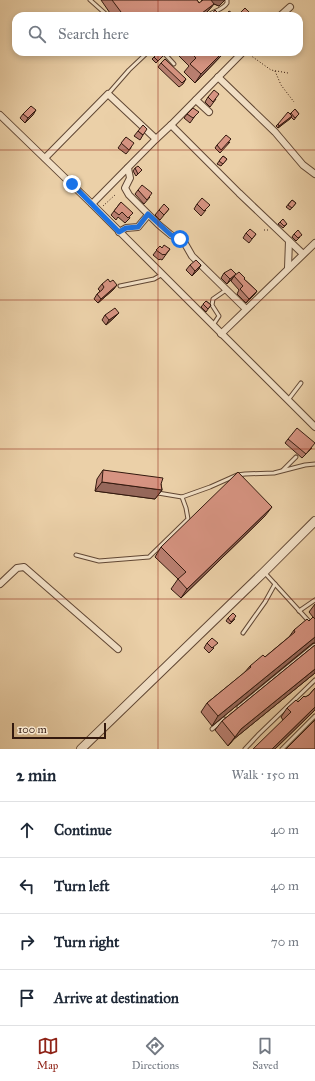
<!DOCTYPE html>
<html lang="en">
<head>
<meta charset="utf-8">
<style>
	:root { --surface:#fff; --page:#f6f6f7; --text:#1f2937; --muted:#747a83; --line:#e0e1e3; --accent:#8f2418 }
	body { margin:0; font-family:"IM FELL Great Primer",serif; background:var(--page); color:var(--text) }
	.scale { position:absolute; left:12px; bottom:10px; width:94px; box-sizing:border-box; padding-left:4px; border:2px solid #33190e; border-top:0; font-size:11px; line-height:14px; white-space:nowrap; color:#33190e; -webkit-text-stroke:3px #f2e0c6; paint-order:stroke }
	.stop { position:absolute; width:12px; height:12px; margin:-9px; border:3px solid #1a73e8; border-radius:50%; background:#fff }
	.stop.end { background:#1a73e8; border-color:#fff; box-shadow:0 1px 4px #0008 }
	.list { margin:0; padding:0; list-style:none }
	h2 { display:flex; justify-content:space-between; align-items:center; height:52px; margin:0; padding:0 16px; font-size:17px }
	h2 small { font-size:13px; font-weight:400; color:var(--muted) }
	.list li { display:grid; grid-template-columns:26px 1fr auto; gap:12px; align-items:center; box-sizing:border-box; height:56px; padding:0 16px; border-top:1px solid var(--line) }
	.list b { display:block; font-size:15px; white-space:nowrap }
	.list em { font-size:13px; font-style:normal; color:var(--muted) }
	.icon { flex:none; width:22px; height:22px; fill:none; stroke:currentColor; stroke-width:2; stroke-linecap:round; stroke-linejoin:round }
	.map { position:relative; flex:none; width:315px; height:749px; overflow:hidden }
	.search { position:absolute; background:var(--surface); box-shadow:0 2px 6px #0003; left:12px; right:12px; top:12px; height:44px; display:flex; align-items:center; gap:10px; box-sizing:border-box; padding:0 14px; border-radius:12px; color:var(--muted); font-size:15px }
	.sheet { height:276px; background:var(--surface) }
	nav { display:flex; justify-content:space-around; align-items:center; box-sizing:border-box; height:56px; border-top:1px solid var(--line); background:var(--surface); font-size:11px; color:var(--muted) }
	nav a { display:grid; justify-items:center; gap:2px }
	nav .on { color:var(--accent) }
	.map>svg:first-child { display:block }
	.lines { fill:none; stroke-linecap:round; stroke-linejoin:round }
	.service-casing { stroke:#614734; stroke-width:5 }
	.minor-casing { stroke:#614734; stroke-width:8 }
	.tertiary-casing { stroke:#614734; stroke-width:10 }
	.path { stroke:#33190e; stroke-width:1; stroke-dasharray:1 2; stroke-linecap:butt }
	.service { stroke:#f2e0c6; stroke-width:3 }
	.minor { stroke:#f2e0c6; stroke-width:6 }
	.tertiary { stroke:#f2e0c6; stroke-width:8 }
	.wall { fill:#b97f70; stroke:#33190e }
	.shaded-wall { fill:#96685b; stroke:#33190e }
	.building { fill:#d79482; stroke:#33190e }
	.route { stroke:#1a73e8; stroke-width:5 }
	.grid { fill:none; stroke:#8f2418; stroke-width:1; stroke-opacity:0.55 }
</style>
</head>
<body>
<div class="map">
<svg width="315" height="749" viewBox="0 0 315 749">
	<rect width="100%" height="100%" fill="#ebd0a8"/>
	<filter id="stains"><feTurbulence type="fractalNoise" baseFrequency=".005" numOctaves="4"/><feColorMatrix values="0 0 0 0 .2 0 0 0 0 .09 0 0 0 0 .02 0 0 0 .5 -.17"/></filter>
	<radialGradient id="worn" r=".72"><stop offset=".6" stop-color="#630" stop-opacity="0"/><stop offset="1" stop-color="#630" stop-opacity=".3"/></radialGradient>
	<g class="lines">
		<g class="service-casing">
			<g id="service">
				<path d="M 90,0 L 108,16"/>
				<path d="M 207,16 C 213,11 223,10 227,3 L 227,0"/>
				<path d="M 164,53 L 174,64"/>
				<path d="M 108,94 L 129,70 L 148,52"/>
				<path d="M 120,286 L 154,279 L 161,275"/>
				<path d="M 213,325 L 219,316 L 212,305 L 213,299 L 226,290"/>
				<path d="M 288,400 L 301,383"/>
				<path d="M 283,470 L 296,457"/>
				<path d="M 158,493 L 182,497 L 210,487 L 237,475 L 245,474 L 274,473 L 305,465 L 315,464"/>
				<path d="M 76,555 L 99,561 L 149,557 L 188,519 L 186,508 L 182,497"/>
				<path d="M 264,572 L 315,628"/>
				<path d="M 299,611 L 315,600"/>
				<path d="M 243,633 L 265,602 L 275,584"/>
				<path d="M 239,707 L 315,645"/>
				<path d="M 212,729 L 224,719"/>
				<path d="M 245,749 L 259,734 L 315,680"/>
				<path d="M 282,749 L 315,716"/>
			</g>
		</g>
		<g class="minor-casing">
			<g id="minor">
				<path d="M 280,16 L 290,7"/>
				<path d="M 218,77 L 275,132 L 303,165 L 315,174"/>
				<path d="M 196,100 L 209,112"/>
				<path d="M 0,115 L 92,204 L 315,427"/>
				<path d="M 171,125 L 243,52"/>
				<path d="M 156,139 L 171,125 L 239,193 L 303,254"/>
				<path d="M 45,158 L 108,94 L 156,139 L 92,204"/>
				<path d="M 128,168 L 130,178 L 125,188 L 129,195 L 159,225 L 171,235 L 184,242 L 192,256 L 246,309"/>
				<path d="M 119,232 L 126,228 L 138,227 L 148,215"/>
				<path d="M 288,268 L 289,241"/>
				<path d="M 221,334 L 315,243"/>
				<path d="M 0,584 L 17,568 L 24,567 L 118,649"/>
			</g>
		</g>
		<g class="tertiary-casing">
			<path id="tertiary" d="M 81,749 L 264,572 L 315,521"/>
		</g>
		<g class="path">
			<path d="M 250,55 L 271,70 L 288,73"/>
			<path d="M 275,71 L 281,85 L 294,102"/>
			<path d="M 103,206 L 115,195"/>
			<path d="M 264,230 L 270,230"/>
		</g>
		<use href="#service" class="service"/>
		<use href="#minor" class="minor"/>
		<use href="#tertiary" class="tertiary"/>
	</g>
	<g class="wall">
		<path d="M 101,0 L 197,0 L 199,3 L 203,1 L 201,0 L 225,0 L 219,6 L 214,4 L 208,11 L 203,16 L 112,16 Z"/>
		<path d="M 177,52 L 224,52 L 221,56 L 195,83 L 184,72 L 189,66 L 176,53 Z"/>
		<path d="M 163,56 L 156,63 L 152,59 L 154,57 Z"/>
		<path d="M 161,63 L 186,79 L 183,84 L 179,87 L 158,67 Z"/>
		<path d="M 208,97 L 216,99 L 210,107 L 205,102 Z"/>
		<path d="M 295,109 L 299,114 L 297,116 L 294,120 L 291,117 L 278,128 L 276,126 L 278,124 L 290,114 Z"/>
		<path d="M 23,114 L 33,115 L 25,123 L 20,118 Z"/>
		<path d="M 187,114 L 195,116 L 190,123 L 184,118 Z"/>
		<path d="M 138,131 L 143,135 L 140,140 L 134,136 Z"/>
		<path d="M 126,137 L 131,148 L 126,154 L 118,148 Z"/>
		<path d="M 230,142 L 220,153 L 215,148 L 217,145 Z"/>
		<path d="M 223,156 L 227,159 L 221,166 L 217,164 Z"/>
		<path d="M 135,168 L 140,172 L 136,176 L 133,171 Z"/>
		<path d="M 138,190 L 150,197 L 144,204 L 135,194 Z"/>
		<path d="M 292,200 L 296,203 L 290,210 L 286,207 Z"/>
		<path d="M 121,202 L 130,218 L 125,223 L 118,217 L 116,220 L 111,215 Z"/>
		<path d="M 197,204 L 206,210 L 201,216 L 194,209 Z"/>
		<path d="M 169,209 L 160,220 L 155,215 L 159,210 Z"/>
		<path d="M 280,222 L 287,224 L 283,228 L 278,224 Z"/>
		<path d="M 246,233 L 256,234 L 249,243 L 243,238 Z"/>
		<path d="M 294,234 L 300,237 L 296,241 L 292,237 Z"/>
		<path d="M 160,246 L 162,248 L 170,249 L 162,260 L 160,259 L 159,260 L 153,255 Z"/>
		<path d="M 190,265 L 201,265 L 198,270 L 192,276 L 186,270 Z"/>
		<path d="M 224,273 L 236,274 L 232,279 L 227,284 L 221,278 Z"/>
		<path d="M 234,276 L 244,279 L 257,291 L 254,295 L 246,303 L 237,294 L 239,290 L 231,281 Z"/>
		<path d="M 102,284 L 114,289 L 98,303 L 94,299 L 97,294 L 100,291 L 98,289 Z"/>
		<path d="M 206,301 L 211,305 L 206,312 L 201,307 Z"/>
		<path d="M 119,313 L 115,317 L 106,325 L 102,320 L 105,315 Z"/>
		<path d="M 288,439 L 312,448 L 302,458 L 285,443 Z"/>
		<path d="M 103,470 L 161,484 L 162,490 L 155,499 L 95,491 L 97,479 Z"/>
		<path d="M 265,516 L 181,598 L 171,589 L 178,579 L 155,557 L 161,547 Z"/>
		<path d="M 315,604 L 315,643 L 313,643 L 212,726 L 201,712 L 207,703 L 244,673 L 250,666 L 265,657 L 289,637 L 294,630 L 309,621 L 313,617 L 309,612 Z"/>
		<path d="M 228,618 L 235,619 L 230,624 L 226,621 Z"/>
		<path d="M 207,643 L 214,648 L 209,653 L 204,648 Z"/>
		<path d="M 315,645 L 315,673 L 234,739 L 228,746 L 215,730 L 222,721 Z"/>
		<path d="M 315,688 L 315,710 L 275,749 L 283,720 L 281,717 L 287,708 L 309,695 Z"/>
	</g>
	<g class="shaded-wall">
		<path d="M 201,0 L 225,0 L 219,6 L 214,4 L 208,11 L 203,16 L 198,16 L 213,4 Z"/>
		<path d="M 223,52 L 224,52 L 221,56 L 195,83 L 201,74 Z"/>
		<path d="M 36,110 L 33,115 L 25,123 L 28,118 Z"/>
		<path d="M 292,116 L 290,119 L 278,128 L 279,126 Z"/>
		<path d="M 201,265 L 198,270 L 192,276 L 195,271 Z"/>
		<path d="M 236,274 L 232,279 L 227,284 L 230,279 Z"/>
		<path d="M 117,285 L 114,289 L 98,303 L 101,299 Z"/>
		<path d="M 257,291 L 254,295 L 246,303 L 249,299 Z"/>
		<path d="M 119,313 L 115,317 L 106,325 L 109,320 Z"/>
		<path d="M 102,482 L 162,490 L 155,499 L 95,491 Z"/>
		<path d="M 272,507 L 265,516 L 181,598 L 187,589 Z"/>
		<path d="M 315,637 L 315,643 L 313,643 L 212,726 L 218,716 Z"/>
		<path d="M 315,669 L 315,673 L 234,739 L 228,746 L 241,729 Z"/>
		<path d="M 315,707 L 315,710 L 275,749 L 272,749 Z"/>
	</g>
	<g class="building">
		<path d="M 112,0 L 197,0 L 199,3 L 203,0 L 211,0 L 214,4 L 198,16 L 124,16 Z"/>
		<path d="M 245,8 L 253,16 L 225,16 L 229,11 L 237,16 Z"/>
		<path d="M 215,10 L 221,16 L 210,16 Z"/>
		<path d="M 159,52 L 163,56 L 158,61 L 154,57 Z"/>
		<path d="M 190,52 L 223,52 L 201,74 L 190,64 L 196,58 Z"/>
		<path d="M 165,59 L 186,79 L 182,83 L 161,63 Z"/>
		<path d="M 214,90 L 219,94 L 213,102 L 208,97 Z"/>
		<path d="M 31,106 L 36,110 L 28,118 L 23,114 Z"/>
		<path d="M 193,108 L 199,112 L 193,118 L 187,114 Z"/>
		<path d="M 295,109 L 299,114 L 295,118 L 291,113 Z"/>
		<path d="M 288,112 L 292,116 L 279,126 L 278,124 Z"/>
		<path d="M 143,125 L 147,129 L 143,135 L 138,131 Z"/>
		<path d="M 226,135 L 231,139 L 221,150 L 217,145 Z"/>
		<path d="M 126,137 L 134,143 L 129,150 L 121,143 Z"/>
		<path d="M 223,156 L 227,159 L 223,164 L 219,161 Z"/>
		<path d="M 138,166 L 142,170 L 138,174 L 135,168 Z"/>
		<path d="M 142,185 L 152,193 L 147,200 L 138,190 Z"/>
		<path d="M 202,198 L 210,205 L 204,211 L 197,204 Z"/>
		<path d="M 292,200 L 296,203 L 292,208 L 288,205 Z"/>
		<path d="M 121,202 L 133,213 L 128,218 L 122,212 L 119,215 L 114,211 Z"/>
		<path d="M 164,204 L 169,209 L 164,215 L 159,210 Z"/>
		<path d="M 283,219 L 287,224 L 284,226 L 280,222 Z"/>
		<path d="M 250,229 L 256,234 L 252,239 L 246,233 Z"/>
		<path d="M 298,230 L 302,235 L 298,238 L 294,234 Z"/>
		<path d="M 164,245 L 170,249 L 165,255 L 164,254 L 163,255 L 156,250 L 160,246 L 162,248 Z"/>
		<path d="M 196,260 L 201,265 L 195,271 L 190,265 Z"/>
		<path d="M 231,269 L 236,274 L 230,279 L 224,273 Z"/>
		<path d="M 239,272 L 245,278 L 244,279 L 257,291 L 249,299 L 240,289 L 243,286 L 234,276 Z"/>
		<path d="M 108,279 L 110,282 L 113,280 L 117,285 L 101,299 L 97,294 L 102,290 L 104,287 L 102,284 Z"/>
		<path d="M 206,301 L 211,305 L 208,309 L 203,304 Z"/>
		<path d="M 115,308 L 119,313 L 109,320 L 105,315 Z"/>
		<path d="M 297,428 L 315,443 L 306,454 L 288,439 Z"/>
		<path d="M 103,470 L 163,478 L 161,484 L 162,490 L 102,482 Z"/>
		<path d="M 238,472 L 272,507 L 187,589 L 178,579 L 186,572 L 161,547 Z"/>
		<path d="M 233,613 L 236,616 L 231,622 L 228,618 Z"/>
		<path d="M 313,617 L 315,619 L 315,637 L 218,716 L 207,703 L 251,667 L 250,666 L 263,655 L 265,657 L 295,632 L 294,630 L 307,619 L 309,621 Z"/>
		<path d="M 212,638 L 218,643 L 212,648 L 207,643 Z"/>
		<path d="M 315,645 L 315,669 L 241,729 L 235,737 L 222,721 Z"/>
		<path d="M 315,688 L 315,707 L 272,749 L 253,749 L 291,712 L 287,708 L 296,700 L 298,702 L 304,696 L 305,697 L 309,695 Z"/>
		<path d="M 315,720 L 315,749 L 286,749 Z"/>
	</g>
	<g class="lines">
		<path class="route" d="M 72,184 L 119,232 L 126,228 L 138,227 L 148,214 L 171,235 L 180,239"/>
	</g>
	<path class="grid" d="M 158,0 L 158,16M 158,52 L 158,749M 0,150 L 315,150M 0,300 L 315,300M 0,449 L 315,449M 0,599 L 315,599"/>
	<rect width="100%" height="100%" filter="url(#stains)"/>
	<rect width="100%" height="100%" fill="url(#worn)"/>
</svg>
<div class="scale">100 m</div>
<div class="stop" style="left:180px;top:239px"></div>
<div class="stop end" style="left:72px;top:184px"></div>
<div class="search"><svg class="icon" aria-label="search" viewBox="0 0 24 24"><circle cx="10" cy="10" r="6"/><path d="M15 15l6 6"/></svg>Search here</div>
</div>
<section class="sheet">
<h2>2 min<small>Walk · 150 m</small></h2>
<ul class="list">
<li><svg class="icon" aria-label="ahead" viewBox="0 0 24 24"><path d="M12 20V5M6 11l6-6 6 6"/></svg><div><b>Continue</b></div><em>40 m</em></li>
<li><svg class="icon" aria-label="left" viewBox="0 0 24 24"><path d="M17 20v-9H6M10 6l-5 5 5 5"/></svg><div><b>Turn left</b></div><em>40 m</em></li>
<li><svg class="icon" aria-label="right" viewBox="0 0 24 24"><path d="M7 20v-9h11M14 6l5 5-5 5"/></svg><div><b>Turn right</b></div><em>70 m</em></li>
<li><svg class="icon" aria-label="arrive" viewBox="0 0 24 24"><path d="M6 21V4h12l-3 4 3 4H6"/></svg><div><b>Arrive at destination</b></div></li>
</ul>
</section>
<nav>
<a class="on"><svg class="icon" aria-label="map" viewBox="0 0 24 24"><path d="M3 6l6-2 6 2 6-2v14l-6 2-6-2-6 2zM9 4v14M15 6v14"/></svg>Map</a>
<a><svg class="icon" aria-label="directions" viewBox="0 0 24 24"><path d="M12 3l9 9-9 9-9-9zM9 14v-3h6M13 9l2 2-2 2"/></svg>Directions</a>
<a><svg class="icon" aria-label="saved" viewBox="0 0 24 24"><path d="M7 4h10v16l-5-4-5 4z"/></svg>Saved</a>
</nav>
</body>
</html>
